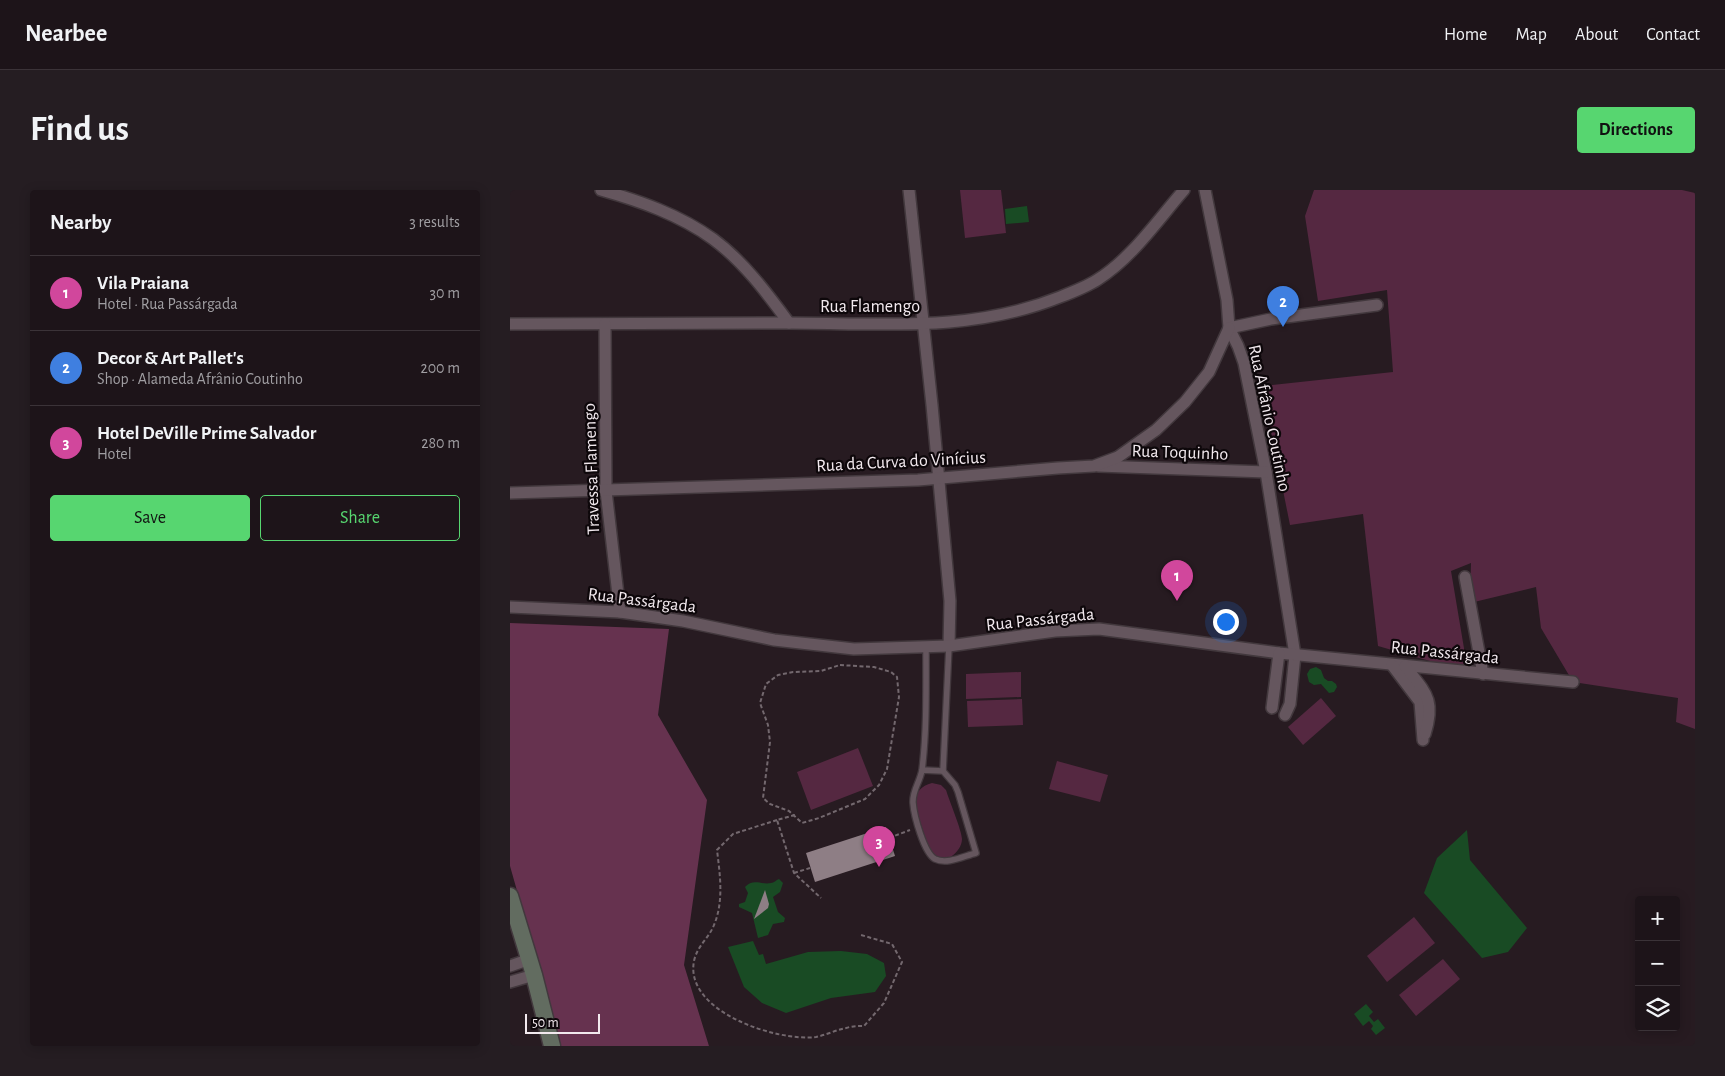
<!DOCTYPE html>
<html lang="en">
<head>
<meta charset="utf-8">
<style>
	:root { --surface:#1d1419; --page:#251d22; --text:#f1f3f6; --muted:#a09ea2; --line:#3b3338; --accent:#57d670 }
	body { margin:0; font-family:"Alegreya Sans",sans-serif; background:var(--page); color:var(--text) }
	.controls { position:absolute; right:15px; bottom:15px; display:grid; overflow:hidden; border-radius:5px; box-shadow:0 2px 12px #0003 }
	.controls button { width:45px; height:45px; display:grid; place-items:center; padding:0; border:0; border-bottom:1px solid var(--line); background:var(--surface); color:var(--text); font:25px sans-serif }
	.scale { position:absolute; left:15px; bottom:12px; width:75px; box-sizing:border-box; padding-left:5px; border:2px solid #f2e9ee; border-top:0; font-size:14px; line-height:18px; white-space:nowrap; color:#f2e9ee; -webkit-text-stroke:4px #0d070a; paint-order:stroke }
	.you { position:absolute; left:715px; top:431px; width:18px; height:18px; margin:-12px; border:4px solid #fff; border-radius:50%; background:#1a73e8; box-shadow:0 0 0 8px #1a73e833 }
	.badge { display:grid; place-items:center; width:32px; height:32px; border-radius:50%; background:var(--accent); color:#fff; font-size:16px; font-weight:700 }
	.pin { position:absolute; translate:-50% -41px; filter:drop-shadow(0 1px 2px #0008) }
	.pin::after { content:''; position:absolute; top:26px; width:18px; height:15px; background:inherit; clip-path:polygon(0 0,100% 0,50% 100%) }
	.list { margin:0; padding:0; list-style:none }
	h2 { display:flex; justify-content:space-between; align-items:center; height:65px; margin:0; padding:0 20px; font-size:21px }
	h2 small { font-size:16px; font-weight:400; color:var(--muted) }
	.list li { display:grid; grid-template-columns:32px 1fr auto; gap:15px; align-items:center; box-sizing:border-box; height:75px; padding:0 20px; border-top:1px solid var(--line) }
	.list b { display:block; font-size:19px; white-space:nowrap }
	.list p { margin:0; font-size:16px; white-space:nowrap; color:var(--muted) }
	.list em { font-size:16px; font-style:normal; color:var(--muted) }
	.actions { display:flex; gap:10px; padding:15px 20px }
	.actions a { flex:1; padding:11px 0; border:1px solid var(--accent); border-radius:5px; text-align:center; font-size:18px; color:var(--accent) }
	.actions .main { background:var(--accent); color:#111 }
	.icon { flex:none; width:28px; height:28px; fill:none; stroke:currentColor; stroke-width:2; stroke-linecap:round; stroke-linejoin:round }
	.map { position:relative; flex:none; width:1185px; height:856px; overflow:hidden; border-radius:5px }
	header { display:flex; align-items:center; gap:30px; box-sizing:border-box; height:70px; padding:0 25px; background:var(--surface); border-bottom:1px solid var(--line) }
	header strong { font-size:24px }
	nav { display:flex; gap:28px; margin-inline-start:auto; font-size:18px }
	.intro { display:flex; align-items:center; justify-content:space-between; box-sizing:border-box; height:120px; padding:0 30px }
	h1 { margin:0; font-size:35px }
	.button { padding:12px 22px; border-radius:5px; background:var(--accent); color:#111; font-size:18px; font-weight:700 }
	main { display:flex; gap:30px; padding:0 30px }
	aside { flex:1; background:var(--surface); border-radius:5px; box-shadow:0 2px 12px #0003 }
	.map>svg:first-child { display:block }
	.green { fill:#552841 }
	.forest { fill:#66324f }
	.water { fill:#194b24 }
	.building { fill:#8e7e85 }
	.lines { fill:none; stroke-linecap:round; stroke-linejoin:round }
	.service-casing { stroke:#42383d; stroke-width:8 }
	.minor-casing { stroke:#42383d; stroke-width:14 }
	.secondary-casing { stroke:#42383d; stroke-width:19 }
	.path { stroke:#73686e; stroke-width:2; stroke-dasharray:4 2.5; stroke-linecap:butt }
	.service { stroke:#65565e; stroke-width:5.5 }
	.minor { stroke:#65565e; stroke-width:11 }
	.secondary { stroke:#626c60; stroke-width:16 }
	.labels { text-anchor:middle; stroke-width:4.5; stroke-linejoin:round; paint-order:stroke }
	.street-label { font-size:18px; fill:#f2e9ee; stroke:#0d070a }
</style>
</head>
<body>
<header>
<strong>Nearbee</strong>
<nav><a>Home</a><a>Map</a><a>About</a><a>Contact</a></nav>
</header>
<div class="intro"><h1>Find us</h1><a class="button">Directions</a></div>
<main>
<aside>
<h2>Nearby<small>3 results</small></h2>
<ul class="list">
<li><span class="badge" style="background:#d1479c">1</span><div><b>Vila Praiana</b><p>Hotel · Rua Passárgada</p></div><em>30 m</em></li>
<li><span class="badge" style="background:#3f7fe0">2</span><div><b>Decor &amp; Art Pallet's</b><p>Shop · Alameda Afrânio Coutinho</p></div><em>200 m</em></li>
<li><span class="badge" style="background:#d1479c">3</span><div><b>Hotel DeVille Prime Salvador</b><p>Hotel</p></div><em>280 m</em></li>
</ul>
<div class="actions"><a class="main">Save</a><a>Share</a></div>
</aside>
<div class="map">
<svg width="1185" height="856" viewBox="0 0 1185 856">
	<rect width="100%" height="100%" fill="#271b21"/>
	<g class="green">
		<path d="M 450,0 L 491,0 L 496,43 L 455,48 Z"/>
		<path d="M 804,0 L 1172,0 L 1185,3 L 1185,539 L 1166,532 L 1168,508 L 1063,492 L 1031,438 L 1026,397 L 960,413 L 961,373 L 941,381 L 958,482 L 868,456 L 853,324 L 780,335 L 752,196 L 883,182 L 877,100 L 808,111 L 795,26 Z"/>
		<path d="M 511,482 L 511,507 L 456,509 L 456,484 Z"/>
		<path d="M 811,508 L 826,526 L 793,555 L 778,537 Z"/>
		<path d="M 512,509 L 513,535 L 458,537 L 457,511 Z"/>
		<path d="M 348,558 L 363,596 L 301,620 L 287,582 Z"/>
		<path d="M 547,571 L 598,585 L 590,612 L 539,599 Z"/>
		<path d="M 422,593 L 431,595 L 436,600 C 439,610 452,641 452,649 C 452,656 447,662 442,666 C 434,671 427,668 420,663 L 404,612 C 406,602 411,596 422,593 Z"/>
		<path d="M 904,727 L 925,753 L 877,792 L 857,766 Z"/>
		<path d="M 933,769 L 950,789 L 906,826 L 889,805 Z"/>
	</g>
	<path class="forest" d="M 0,433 L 159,439 L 148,525 L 197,610 L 174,775 L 199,856 L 51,856 L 0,676 Z"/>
	<g class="water">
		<path d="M 517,16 L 519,32 L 496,34 L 495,19 Z"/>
		<path d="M 806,477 L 811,480 L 814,488 L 818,491 L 822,491 L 826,494 L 827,497 L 824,502 L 819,503 L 811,494 L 804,495 L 799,492 L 797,484 L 800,479 Z"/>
		<path d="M 957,640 L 960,670 L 1017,738 L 998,762 L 972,768 L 914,703 L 927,668 Z"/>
		<path d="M 269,689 L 273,693 L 270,702 L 263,707 L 268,722 L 275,728 L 274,732 L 263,734 L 258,745 L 248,748 L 242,723 L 229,717 L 229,714 L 235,712 L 238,703 L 235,697 C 243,688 251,695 261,693 C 264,693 266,690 269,689 Z"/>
		<path d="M 243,751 L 249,765 L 253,764 L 256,774 L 298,762 L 331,761 L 357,764 L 374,773 L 376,786 L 365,802 L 321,808 L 276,823 L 252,813 L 234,797 L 218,757 Z"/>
		<path d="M 856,814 L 863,822 L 859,826 L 864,832 L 868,829 L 875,838 L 866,845 L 861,839 L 863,836 L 859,831 L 853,836 L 844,824 Z"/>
	</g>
	<g class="building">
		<path d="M 376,637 L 385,666 L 305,692 L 296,663 Z"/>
		<path d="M 255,700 L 259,714 L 258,718 L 244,729 Z"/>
	</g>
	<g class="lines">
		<g class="service-casing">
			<g id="service">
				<path d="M 412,580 L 433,581 L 445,595 L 448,602 L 466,663 C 454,666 437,675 425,669 C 414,663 404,626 403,613 C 402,601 410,592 412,580 C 417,540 416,498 416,457"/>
				<path d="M 433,581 L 439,456"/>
			</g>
		</g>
		<g class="minor-casing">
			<g id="minor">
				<path d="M 91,0 C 130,11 170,25 203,49 C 233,71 257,103 279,133"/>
				<path d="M 399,0 L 422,215 L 440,411 L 439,456"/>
				<path d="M 695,0 L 717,110 L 719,138 L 728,156 L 734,173 L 756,282 L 785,465 L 780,514 L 775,525"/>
				<path d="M 0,134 C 92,134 184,133 277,133 C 371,133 460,143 550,107 C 563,102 576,97 587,90 C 622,68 647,31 674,0"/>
				<path d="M 95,134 L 96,301 L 110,422"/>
				<path d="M 719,138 L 761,129 L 867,115"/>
				<path d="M 588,276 L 756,282"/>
				<path d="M 0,303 L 408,290 L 548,278 L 584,276 L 608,267 L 622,257 L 646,240 L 675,212 L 699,182 L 719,138"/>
				<path d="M 955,387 L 973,484"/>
				<path d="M 0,417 L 110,422 L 173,431 L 264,450 L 344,459 L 439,456 L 545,441 L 589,439 L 769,463 L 1063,492"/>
				<path d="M 882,475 L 910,512 L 913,550"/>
				<path d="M 895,476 C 915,502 926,509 915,544"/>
				<path d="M 762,518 L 769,463"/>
				<path d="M 0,776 L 20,769"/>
				<path d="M 0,792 L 24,785"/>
			</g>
		</g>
		<g class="secondary-casing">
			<path id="secondary" d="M 0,706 L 24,785 L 42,856"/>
		</g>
		<g class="path">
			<path d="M 330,475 L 364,477 L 381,482 L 387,487 L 389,507 L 377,579 L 369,595 L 355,609 L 309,628 L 292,633 L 279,621 L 260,614 L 253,608 L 260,552 L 258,535 L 250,513 L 256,494 L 268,485 L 283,482 L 311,481 Z"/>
			<path d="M 285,625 L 267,630 L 284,683 L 311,708"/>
			<path d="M 267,630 L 223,644 L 207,660 C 210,685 214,711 204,735 C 199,748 187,756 184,771 C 174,822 268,852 306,847 C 316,845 326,840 336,838 C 342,836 348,836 354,836 L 374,813 L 392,772 L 382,754 L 351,745"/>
			<path d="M 379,648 L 400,640"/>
			<path d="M 284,683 L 300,678"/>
		</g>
		<use href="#service" class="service"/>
		<use href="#minor" class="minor"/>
		<use href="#secondary" class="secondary"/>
	</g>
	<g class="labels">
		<g class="street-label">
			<text x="360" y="122">Rua Flamengo</text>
			<text transform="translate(760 228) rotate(78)" y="6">Rua Afrânio Coutinho</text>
			<text transform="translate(670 262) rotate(2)" y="6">Rua Toquinho</text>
			<text transform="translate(391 271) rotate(-3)" y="6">Rua da Curva do Vinícius</text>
			<text transform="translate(81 279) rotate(-92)" y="6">Travessa Flamengo</text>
			<text transform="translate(132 410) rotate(7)" y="6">Rua Passárgada</text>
			<text transform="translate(530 429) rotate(-6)" y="6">Rua Passárgada</text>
			<text transform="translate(935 462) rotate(6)" y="6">Rua Passárgada</text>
		</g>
	</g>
</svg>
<div class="controls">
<button>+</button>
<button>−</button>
<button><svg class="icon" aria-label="layers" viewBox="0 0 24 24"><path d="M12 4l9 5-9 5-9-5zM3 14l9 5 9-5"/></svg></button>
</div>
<div class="scale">50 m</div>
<div class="you"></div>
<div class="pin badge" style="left:667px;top:411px;background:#d1479c">1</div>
<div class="pin badge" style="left:773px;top:137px;background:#3f7fe0">2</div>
<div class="pin badge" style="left:369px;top:677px;background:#d1479c">3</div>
</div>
</main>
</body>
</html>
